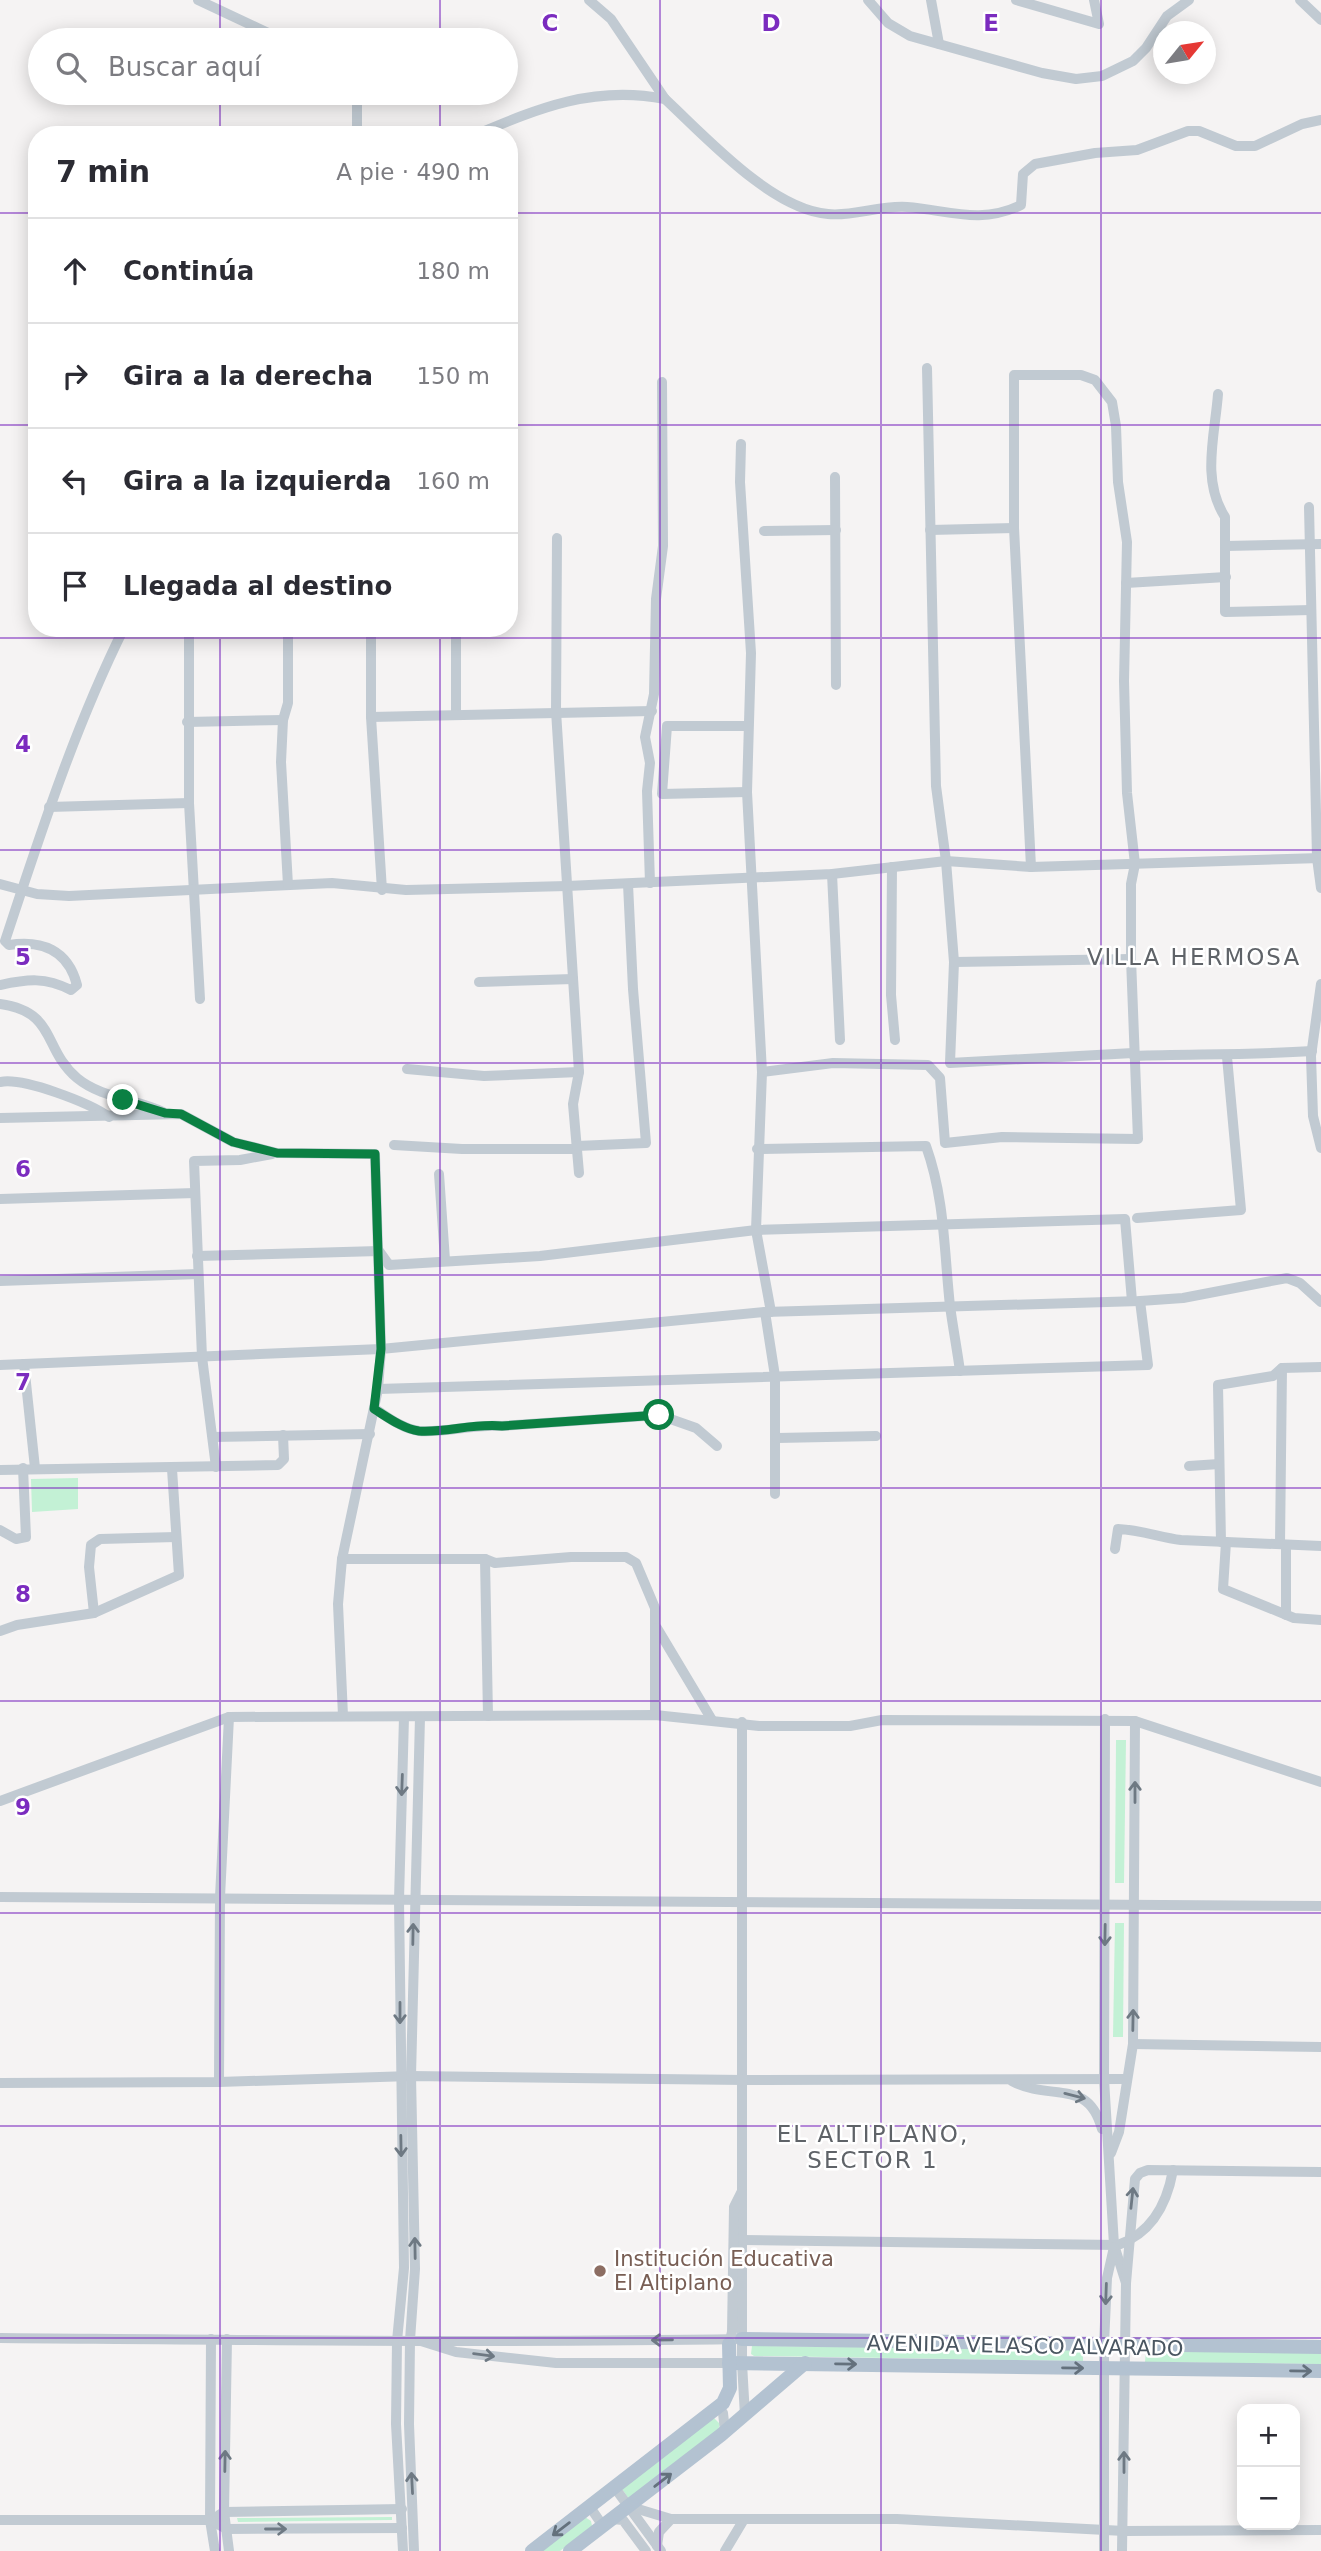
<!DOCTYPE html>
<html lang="es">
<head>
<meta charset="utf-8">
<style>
	:root { --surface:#fff; --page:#f7f7f7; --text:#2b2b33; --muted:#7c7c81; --line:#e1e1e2 }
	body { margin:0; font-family:"DejaVu Sans",sans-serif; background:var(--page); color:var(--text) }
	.controls { position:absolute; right:21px; bottom:21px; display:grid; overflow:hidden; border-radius:14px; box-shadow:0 4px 18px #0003 }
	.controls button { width:63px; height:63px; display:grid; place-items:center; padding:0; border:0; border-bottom:2px solid var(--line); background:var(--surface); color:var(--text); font:35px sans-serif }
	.compass { position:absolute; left:1153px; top:21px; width:63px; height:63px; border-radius:50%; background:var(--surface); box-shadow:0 4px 18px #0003; rotate:60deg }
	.stop { position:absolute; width:21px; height:21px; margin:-16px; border:5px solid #0b8043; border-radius:50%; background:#fff }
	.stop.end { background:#0b8043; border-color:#fff; box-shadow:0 2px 7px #0008 }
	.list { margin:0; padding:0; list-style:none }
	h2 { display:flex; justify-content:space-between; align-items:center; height:91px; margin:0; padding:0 28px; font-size:30px }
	h2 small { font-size:23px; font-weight:400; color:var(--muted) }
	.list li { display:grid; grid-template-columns:46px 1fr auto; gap:21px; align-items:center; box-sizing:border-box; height:105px; padding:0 28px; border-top:2px solid var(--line) }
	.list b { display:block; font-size:26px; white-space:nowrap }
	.list em { font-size:23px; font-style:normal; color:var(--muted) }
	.icon { flex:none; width:38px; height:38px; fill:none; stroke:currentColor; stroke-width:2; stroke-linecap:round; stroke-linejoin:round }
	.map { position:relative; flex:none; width:1321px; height:2551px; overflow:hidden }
	.search { position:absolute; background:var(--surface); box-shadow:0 4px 18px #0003; left:28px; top:28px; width:490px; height:77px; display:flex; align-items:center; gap:18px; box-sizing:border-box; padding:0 24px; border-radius:38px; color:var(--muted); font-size:26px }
	.panel { position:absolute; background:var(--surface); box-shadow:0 4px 18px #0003; left:28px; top:126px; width:490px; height:511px; border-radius:28px }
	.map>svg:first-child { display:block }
	.green { fill:#c3f1d5 }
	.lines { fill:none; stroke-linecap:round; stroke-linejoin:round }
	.minor { stroke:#c1cad2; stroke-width:10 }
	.major { stroke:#b3c2d1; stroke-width:14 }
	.oneway { stroke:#6e7983 }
	.oneway2 { stroke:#64717d }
	.route { stroke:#0b8043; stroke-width:9 }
	.grid { fill:none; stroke:#7b2cbf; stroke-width:2; stroke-opacity:0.55 }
	.education-dot { fill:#8d6e63; stroke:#fff; stroke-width:2.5 }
	.labels { text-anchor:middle; stroke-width:5; stroke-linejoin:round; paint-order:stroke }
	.education-label { font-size:21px; fill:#785e54; stroke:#fff; text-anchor:start }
	.street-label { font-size:21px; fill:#4a5661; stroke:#fff }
	.neighbourhood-label { font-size:23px; letter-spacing:2px; fill:#5f6368; stroke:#fff }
	.grid-label { font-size:23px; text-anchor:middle; font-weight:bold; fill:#7b2cbf; stroke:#fff; stroke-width:5; stroke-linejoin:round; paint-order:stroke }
</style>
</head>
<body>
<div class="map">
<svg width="1321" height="2551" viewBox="0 0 1321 2551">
	<rect width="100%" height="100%" fill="#f5f3f3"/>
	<g class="green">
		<path d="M 78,1478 L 78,1509 L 32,1512 L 31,1479 Z"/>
		<path d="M 1116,1740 L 1126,1740 L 1124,1883 L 1115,1883 Z"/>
		<path d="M 1115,1923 L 1124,1923 L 1123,2037 L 1113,2037 Z"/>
		<path d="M 752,2346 L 1083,2349 L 1083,2361 L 754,2356 L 751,2354 Z"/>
		<path d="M 1146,2351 L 1321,2353 L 1321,2364 L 1145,2362 Z"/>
		<path d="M 713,2417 L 720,2424 L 718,2430 L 629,2499 L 622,2489 Z"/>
		<path d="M 392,2517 L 392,2520 L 238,2522 L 237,2518 Z"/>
		<path d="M 585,2517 L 591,2521 L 592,2526 L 560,2551 L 540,2551 Z"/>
	</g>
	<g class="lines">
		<g class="minor">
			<path d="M 198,0 L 283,40"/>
			<path d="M 589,0 L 611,19 L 665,99"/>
			<path d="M 868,0 L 888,23 L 910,36 L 1042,73 L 1076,79 L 1102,76 L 1133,61 L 1146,48 L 1167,16 L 1189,0"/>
			<path d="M 931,0 L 939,44"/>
			<path d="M 1016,0 L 1099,24 L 1094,0"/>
			<path d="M 1300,0 L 1321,20"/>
			<path d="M 357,93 L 357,135"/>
			<path d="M 475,135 C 539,108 594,85 665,99 C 706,137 771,209 828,214 C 852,217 880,205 907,207 C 948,210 980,225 1021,205 L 1023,174 L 1035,164 L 1095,153 L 1137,150 L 1188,131 L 1199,131 L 1236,146 L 1255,146 L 1302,124 L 1321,120"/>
			<path d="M 927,368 L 936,786 L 946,861 L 954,962 L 950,1063 L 1133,1053"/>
			<path d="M 1218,394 C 1215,435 1201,480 1225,517 L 1225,612 L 1311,610"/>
			<path d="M 741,444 L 740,482 L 751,653 L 747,792 L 762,1072 L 756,1230 L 771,1312"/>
			<path d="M 835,477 L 836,685"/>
			<path d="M 1309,507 L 1317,858 L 1321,888"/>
			<path d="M 930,530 L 1014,528"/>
			<path d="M 764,531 L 836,530"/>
			<path d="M 557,538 L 556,711 L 579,1072 L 573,1104 L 579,1173"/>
			<path d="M 1226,546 L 1321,544"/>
			<path d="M 1126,583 L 1226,577"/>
			<path d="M 189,628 L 189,803 L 200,999"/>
			<path d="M 371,628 L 371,717 L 382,890"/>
			<path d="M 456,715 L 456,628"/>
			<path d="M 371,717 L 652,711"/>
			<path d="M 187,722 L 283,720"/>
			<path d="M 747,792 L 662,794 L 667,726 L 748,726"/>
			<path d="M 49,807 L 189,803"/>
			<path d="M 892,867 L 891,995 L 895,1040"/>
			<path d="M 832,874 L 840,1040"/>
			<path d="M 650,883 L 647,791 L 650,763 L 645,737 L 654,694 L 656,599 L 663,546 L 662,382"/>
			<path d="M 0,884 L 37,894 L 69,896 L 332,883 L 406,890 L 567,886 L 832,874 L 946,861 L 1031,867 L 1321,858"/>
			<path d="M 288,885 L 281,762 L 283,720 L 288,703 L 288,628"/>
			<path d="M 954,962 L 1131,959"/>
			<path d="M 479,982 L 573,979"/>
			<path d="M 1321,984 L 1311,1056 L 1313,1116 L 1321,1148"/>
			<path d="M 0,985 C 28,979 45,977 71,990 L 77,985 C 68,950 42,940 9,945 L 5,941 C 40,835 74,729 124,628"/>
			<path d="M 0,1004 C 57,1012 42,1048 77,1078 C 101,1098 136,1099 163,1112"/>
			<path d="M 1134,1056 C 1194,1054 1252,1055 1312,1051"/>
			<path d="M 407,1069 L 484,1076 L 579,1072"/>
			<path d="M 762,1072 L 833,1063 L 928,1065 L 940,1078 L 945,1143 L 1002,1137 L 1138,1139 L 1131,959 L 1131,884 L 1135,864 L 1127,793 L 1124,681 L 1127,542 L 1118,482 L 1116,426 L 1112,402 L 1095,380 L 1081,375 L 1014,375 L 1014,528 L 1031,867"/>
			<path d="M 0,1082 C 23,1077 90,1103 109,1117"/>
			<path d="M 0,1118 L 181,1114 L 233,1142 L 277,1153 L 375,1154 L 381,1349 L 378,1389 L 342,1559 L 338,1604 L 343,1716"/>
			<path d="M 394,1145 L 462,1149 L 576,1149"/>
			<path d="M 577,1146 L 646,1143 L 633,989 L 628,884"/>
			<path d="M 757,1149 L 926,1146 C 945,1199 944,1251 950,1306 C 953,1328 957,1349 960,1371"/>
			<path d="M 439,1174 L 445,1260"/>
			<path d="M 0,1199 L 195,1193"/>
			<path d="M 1137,1218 L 1241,1210 L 1227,1057"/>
			<path d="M 197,1256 L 379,1251 L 389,1265 L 540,1256 L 756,1230 L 1125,1219 L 1132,1301"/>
			<path d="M 0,1281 L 198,1274"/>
			<path d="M 765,1312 L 775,1376 L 775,1494"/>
			<path d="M 24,1364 L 35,1468"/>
			<path d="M 0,1365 L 381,1349 L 765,1312 L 1140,1301 L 1183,1298 L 1287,1278 L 1300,1283 L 1321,1302"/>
			<path d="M 378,1389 L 1148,1365 L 1140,1301"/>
			<path d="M 374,1408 C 387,1417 403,1429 419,1431 C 446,1433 473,1424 502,1426 L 659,1415 L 696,1428 L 717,1446"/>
			<path d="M 213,1437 L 370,1434"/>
			<path d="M 777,1438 L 876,1436"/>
			<path d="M 1189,1466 L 1219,1464"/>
			<path d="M 216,1467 L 202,1357 L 194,1161 L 240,1160 L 272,1154"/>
			<path d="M 0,1470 L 278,1465 L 284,1459 L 283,1435"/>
			<path d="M 0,1530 L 16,1539 L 26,1537 L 23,1468"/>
			<path d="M 1221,1542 L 1218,1385 L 1273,1376 L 1282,1368 L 1321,1367"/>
			<path d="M 1226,1542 L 1223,1589 L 1294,1618 L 1321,1620"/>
			<path d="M 1280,1544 L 1282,1368"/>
			<path d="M 1286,1545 L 1286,1615"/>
			<path d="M 1115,1549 L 1118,1529 C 1141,1530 1159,1537 1181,1540 L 1321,1546"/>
			<path d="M 342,1559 L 485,1559 L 495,1563 L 571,1557 L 626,1557 L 636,1563 L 655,1608 L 655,1715"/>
			<path d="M 485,1559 L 488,1716"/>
			<path d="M 94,1613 L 89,1567 L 91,1545 L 100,1539 L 176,1537"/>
			<path d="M 657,1628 L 712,1720"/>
			<path d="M 0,1631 L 17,1625 L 94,1613 L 179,1575 L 172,1469"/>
			<path d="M 1105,1719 L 1104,2079 L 1114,2245 L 1126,2283"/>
			<path d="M 742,1722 L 742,2363 L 745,2416"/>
			<path d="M 0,1801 L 229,1717 L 655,1715 L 759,1726 L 850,1726 L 882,1720 L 1135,1721 L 1321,1782"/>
			<path d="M 0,1897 L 1321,1906"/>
			<path d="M 1133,2044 L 1321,2047"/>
			<path d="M 1012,2081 C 1051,2102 1088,2077 1102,2129"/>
			<path d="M 219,2082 L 220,1897 L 229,1717"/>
			<path d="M 0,2083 L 219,2082 L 411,2076 L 744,2080 L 1126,2079"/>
			<path d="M 1111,2153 L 1119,2132 L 1133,2044 L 1135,1721"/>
			<path d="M 743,2240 L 1118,2245 C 1152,2233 1167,2204 1173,2170"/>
			<path d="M 0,2338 C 248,2340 495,2343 742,2339"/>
			<path d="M 211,2339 L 210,2520 L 215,2551"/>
			<path d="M 227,2339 L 224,2512 L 229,2551"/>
			<path d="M 421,2341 L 456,2352 L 556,2363 L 729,2363"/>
			<path d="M 729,2344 L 732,2332 L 734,2207 L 742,2191"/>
			<path d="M 719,2407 L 723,2413 L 725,2431"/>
			<path d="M 615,2488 L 661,2551"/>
			<path d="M 628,2506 L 671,2519 L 897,2519 L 1124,2531 L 1321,2530"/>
			<path d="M 590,2507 L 603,2526"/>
			<path d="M 219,2515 L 224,2512 L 402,2509"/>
			<path d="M 612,2519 L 623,2520 L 646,2551"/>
			<path d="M 0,2520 L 210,2520 L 227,2529 L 402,2528"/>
			<path d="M 657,2546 L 659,2532 L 671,2519"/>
			<path d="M 403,2551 L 396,2424 L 397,2341 L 404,2268 L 399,1900 L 404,1717"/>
			<path d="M 414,2551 L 409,2424 L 410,2340 L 415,2269 L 411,2076 L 420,1717"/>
			<path d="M 725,2551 L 743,2521"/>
			<path d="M 1104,2551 L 1104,2344 L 1107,2278 L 1114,2247"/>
			<path d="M 1122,2551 L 1126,2283 L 1135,2179 L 1140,2173 L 1148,2170 L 1321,2172"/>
		</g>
		<g class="major">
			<path d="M 742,2339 L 1321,2347"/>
			<path d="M 729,2363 L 1321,2371"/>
			<path d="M 532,2551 L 723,2403 L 730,2388 L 729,2344"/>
			<path d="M 570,2551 L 721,2435 L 805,2363"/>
		</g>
	</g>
	<defs><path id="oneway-shaft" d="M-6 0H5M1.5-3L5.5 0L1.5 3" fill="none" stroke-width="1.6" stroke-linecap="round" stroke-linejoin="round" transform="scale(1.75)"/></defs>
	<g class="oneway">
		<use href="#oneway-shaft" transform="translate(402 1785) rotate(92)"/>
		<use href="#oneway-shaft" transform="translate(1135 1792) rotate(-90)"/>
		<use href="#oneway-shaft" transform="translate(413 1934) rotate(-89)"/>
		<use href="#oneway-shaft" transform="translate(1105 1935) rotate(91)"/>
		<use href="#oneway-shaft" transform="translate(400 2013) rotate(90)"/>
		<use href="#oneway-shaft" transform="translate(1133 2020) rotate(-89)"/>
		<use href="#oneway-shaft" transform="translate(1075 2096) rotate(14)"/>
		<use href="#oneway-shaft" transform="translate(401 2146) rotate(89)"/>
		<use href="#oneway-shaft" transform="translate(1132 2198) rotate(-84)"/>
		<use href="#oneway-shaft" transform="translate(415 2248) rotate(-91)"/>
		<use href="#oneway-shaft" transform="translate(1106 2294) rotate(92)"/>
		<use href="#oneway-shaft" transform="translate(662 2340) rotate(179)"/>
		<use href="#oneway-shaft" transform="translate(484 2355) rotate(7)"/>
		<use href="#oneway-shaft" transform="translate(225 2461) rotate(-89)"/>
		<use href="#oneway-shaft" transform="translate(1124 2462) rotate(-90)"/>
		<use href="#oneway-shaft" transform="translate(412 2483) rotate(-93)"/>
		<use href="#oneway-shaft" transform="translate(276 2529)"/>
	</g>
	<g class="oneway2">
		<use href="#oneway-shaft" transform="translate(846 2364) rotate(1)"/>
		<use href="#oneway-shaft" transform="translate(1073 2368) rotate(1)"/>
		<use href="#oneway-shaft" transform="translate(1301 2371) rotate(1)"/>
		<use href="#oneway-shaft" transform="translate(663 2480) rotate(-38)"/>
		<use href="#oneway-shaft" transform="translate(561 2529) rotate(143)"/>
	</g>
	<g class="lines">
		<path class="route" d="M 123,1100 L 165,1113 L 181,1114 L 233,1142 L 277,1153 L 375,1154 L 381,1349 L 374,1409 C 387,1417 403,1429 419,1431 C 445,1433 473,1423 502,1426 L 659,1415"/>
	</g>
	<path class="grid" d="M 220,0 L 220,40M 440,0 L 440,40M 660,0 L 660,2551M 881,0 L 881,2551M 1101,0 L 1101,2551M 220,93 L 220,135M 440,93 L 440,135M 0,213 L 37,213M 509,213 L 1321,213M 0,425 L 37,425M 509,425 L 1321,425M 220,628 L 220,2551M 440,628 L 440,2551M 0,638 L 1321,638M 0,850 L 1321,850M 0,1063 L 1321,1063M 0,1275 L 1321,1275M 0,1488 L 1321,1488M 0,1701 L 1321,1701M 0,1913 L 1321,1913M 0,2126 L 1321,2126M 0,2338 L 1321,2338"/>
	<circle class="education-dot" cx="600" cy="2271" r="7"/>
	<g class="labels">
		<g class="education-label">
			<text x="614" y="2266">Institución Educativa<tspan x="614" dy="24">El Altiplano</tspan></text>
		</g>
		<g class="street-label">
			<text transform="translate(1025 2346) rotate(1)" y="7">AVENIDA VELASCO ALVARADO</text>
		</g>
		<g class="neighbourhood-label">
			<text x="1194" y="965">VILLA HERMOSA</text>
			<text x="873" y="2142">EL ALTIPLANO,<tspan x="873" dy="26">SECTOR 1</tspan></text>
		</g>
	</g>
	<g class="grid-label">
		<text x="550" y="31">C</text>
		<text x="771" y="31">D</text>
		<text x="991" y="31">E</text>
		<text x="23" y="752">4</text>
		<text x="23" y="965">5</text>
		<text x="23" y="1177">6</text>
		<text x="23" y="1390">7</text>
		<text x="23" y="1602">8</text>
		<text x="23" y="1815">9</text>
	</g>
</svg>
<div class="controls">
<button>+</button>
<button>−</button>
</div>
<svg class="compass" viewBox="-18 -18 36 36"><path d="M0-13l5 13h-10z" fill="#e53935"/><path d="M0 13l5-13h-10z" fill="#7c7c81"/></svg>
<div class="stop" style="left:659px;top:1415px"></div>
<div class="stop end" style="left:123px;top:1100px"></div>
<div class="search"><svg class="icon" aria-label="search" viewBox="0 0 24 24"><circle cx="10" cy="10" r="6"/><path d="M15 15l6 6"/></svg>Buscar aquí</div>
<section class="panel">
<h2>7 min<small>A pie · 490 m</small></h2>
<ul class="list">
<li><svg class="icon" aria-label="ahead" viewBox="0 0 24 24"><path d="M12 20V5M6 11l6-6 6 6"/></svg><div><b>Continúa</b></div><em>180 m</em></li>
<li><svg class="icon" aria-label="right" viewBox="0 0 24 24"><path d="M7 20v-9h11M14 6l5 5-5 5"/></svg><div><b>Gira a la derecha</b></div><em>150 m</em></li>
<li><svg class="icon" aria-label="left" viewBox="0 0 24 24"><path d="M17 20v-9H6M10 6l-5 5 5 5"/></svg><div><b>Gira a la izquierda</b></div><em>160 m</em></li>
<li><svg class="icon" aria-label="arrive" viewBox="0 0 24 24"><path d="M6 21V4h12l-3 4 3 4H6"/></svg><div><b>Llegada al destino</b></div></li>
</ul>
</section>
</div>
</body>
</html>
